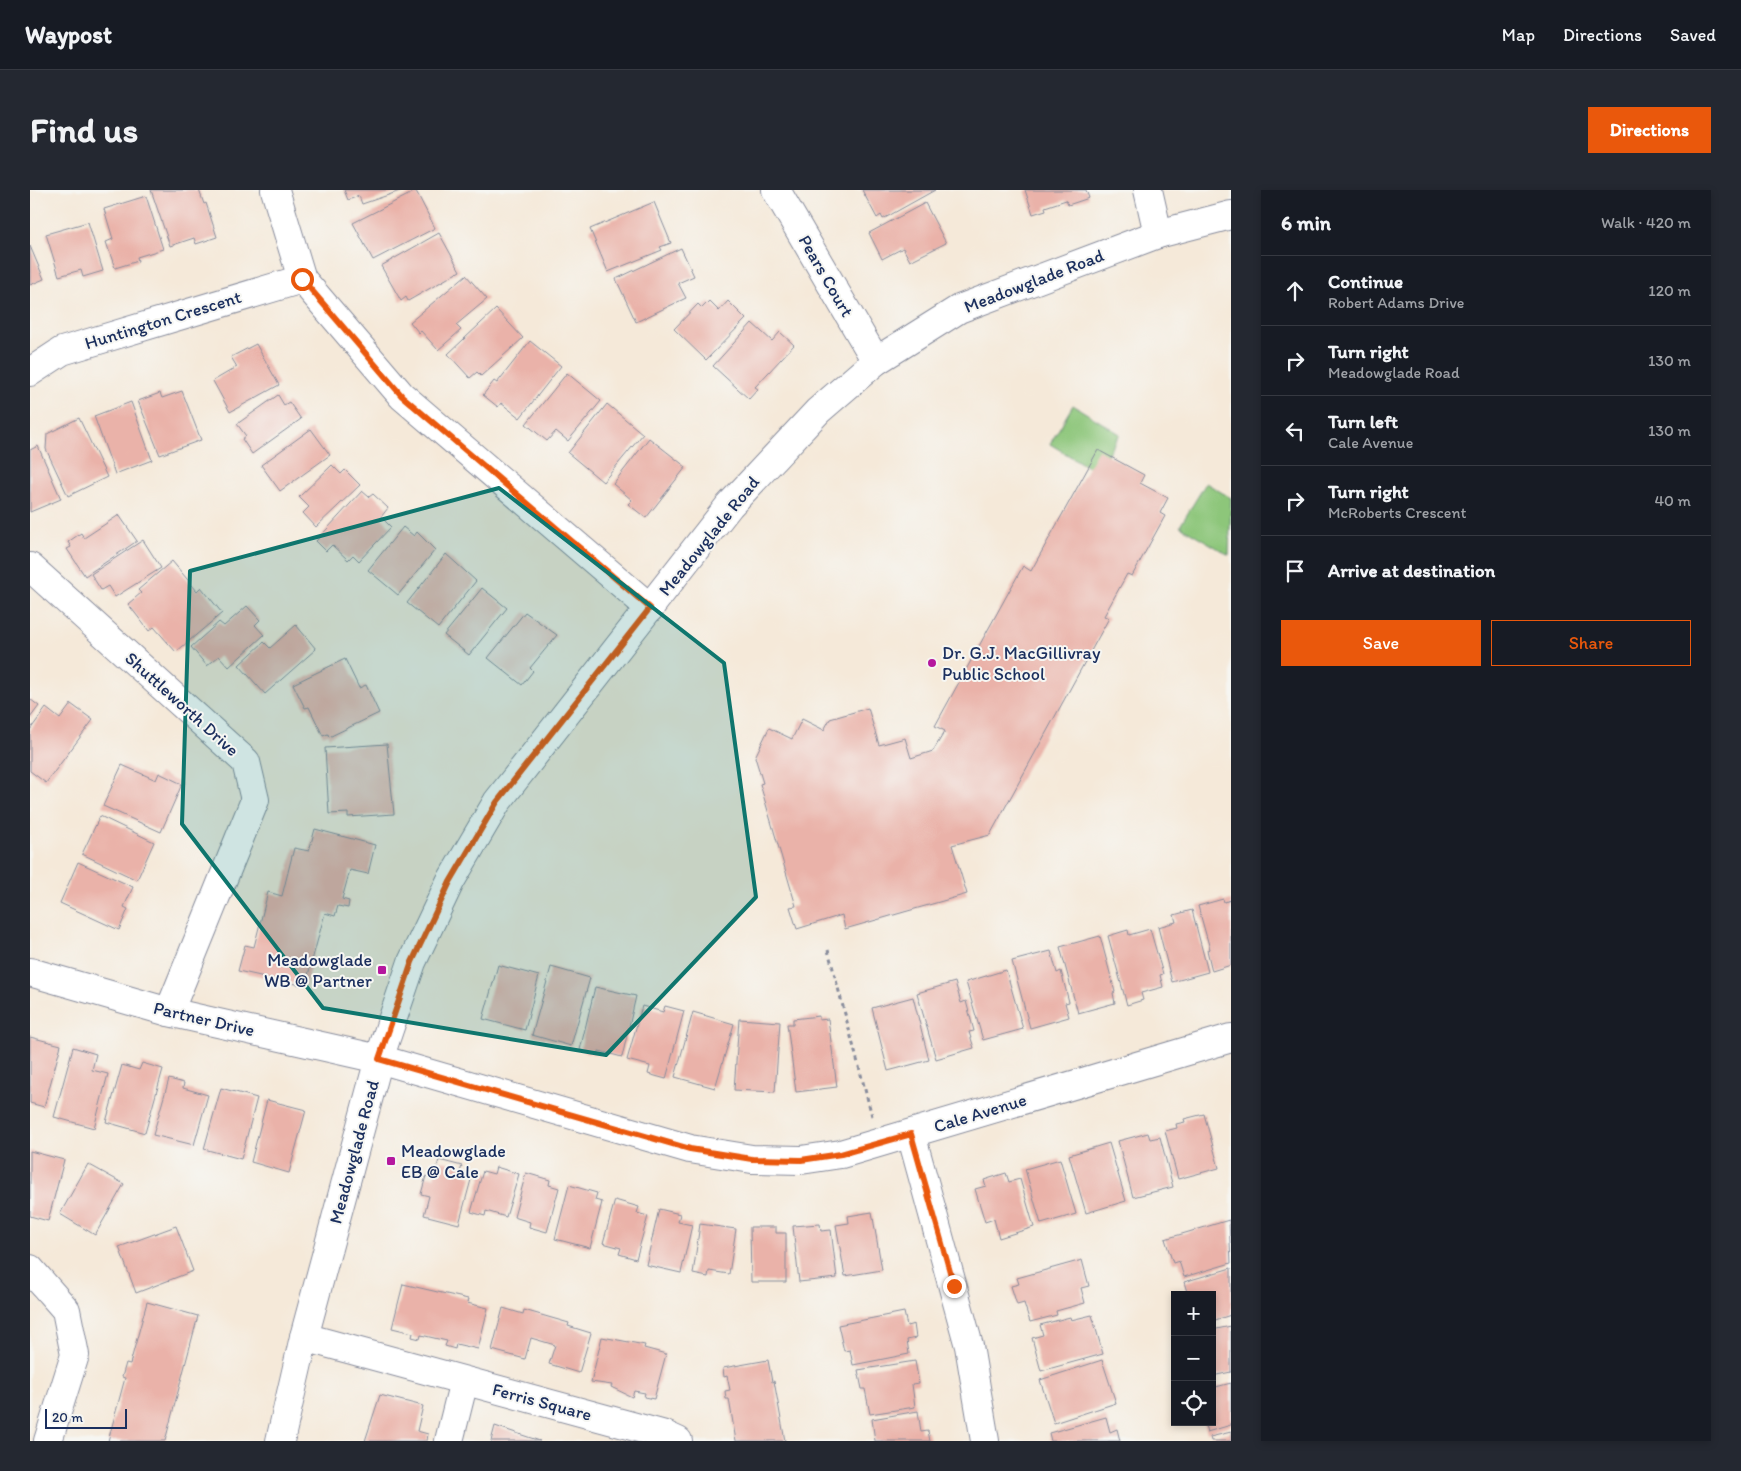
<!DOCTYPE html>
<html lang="en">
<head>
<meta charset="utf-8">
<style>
	:root { --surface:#171b24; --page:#242831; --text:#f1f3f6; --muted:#9ea1a6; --line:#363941; --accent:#ea580c }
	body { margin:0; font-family:Itim,sans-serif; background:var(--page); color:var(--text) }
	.controls { position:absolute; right:15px; bottom:15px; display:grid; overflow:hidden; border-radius:0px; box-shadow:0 2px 8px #0003 }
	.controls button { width:45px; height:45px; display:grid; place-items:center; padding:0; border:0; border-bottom:1px solid var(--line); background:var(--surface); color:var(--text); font:25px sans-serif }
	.scale { position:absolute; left:15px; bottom:12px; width:82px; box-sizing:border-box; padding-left:5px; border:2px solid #1b2f5e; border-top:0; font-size:14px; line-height:18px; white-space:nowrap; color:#1b2f5e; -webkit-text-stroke:4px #f6f6f2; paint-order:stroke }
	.stop { position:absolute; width:15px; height:15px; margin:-11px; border:4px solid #ea580c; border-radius:50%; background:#fff }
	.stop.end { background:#ea580c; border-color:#fff; box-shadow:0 1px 5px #0008 }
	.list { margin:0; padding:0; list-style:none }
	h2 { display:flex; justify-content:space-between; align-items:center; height:65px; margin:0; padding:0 20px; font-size:21px }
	h2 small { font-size:16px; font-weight:400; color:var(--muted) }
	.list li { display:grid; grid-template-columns:32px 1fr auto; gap:15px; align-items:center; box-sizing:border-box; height:70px; padding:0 20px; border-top:1px solid var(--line) }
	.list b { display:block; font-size:19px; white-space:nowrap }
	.list p { margin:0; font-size:16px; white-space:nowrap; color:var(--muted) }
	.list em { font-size:16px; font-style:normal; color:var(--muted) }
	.actions { display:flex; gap:10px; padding:15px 20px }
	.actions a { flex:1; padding:11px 0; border:1px solid var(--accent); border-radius:0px; text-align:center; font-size:18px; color:var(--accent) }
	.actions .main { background:var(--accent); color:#fff }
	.icon { flex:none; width:28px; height:28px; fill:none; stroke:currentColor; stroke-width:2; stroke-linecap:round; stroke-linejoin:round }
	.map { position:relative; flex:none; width:1201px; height:1251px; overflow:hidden; border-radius:0px }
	header { display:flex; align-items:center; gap:30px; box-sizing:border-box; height:70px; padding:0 25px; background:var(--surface); border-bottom:1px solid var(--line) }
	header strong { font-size:24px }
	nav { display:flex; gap:28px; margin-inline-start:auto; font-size:18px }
	.intro { display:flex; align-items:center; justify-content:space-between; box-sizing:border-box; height:120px; padding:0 30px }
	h1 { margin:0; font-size:35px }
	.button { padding:12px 22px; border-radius:0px; background:var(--accent); color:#fff; font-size:18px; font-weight:700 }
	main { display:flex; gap:30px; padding:0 30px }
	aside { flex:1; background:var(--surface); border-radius:0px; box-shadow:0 2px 8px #0003 }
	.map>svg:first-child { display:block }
	.green { fill:#8dc67a; stroke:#547a6c }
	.building { fill:#eab2a9 }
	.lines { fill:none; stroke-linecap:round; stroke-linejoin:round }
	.street-casing { stroke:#888c9c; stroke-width:30 }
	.path { stroke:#888c9c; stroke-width:3; stroke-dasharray:4 4; stroke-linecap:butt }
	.street { stroke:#fff; stroke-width:28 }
	.route { stroke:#ea580c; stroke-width:6 }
	.marked { fill:#0f766e; fill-opacity:0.2; stroke:#0f766e; stroke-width:4; stroke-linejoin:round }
	.poi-dot { fill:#b5179e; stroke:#f6f6f2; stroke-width:2 }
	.labels { text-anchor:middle; stroke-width:4; stroke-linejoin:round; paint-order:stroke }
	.street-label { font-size:18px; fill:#1b2f5e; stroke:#f6f6f2 }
	.poi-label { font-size:18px; fill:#1b2f5e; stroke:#f6f6f2; text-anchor:start }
</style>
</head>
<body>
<header>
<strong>Waypost</strong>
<nav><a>Map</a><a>Directions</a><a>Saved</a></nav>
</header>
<div class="intro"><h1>Find us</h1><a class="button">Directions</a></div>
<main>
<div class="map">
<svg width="1201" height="1251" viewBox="0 0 1201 1251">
	<rect width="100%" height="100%" fill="#f6f6f2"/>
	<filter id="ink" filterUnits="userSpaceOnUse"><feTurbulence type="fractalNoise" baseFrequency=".02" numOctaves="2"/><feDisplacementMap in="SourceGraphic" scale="10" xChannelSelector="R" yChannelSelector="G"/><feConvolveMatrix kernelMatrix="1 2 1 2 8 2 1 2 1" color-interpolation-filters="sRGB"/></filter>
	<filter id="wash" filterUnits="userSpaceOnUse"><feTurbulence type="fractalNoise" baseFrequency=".0096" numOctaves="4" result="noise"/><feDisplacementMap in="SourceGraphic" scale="20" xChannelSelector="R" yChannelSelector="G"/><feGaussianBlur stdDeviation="1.12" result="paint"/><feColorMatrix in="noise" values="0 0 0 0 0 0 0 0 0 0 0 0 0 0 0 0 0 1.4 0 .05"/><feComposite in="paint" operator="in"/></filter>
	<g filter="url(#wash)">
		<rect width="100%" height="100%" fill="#f5e9d9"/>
		<g class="green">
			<path d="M 1043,215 L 1090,244 L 1066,282 L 1020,254 Z"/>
			<path d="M 1176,293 L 1201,308 L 1199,365 L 1150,336 Z"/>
		</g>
		<g id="blocks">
			<g class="building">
				<path d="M 121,0 L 169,0 L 174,14 L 176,13 L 187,47 L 166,54 L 164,48 L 140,56 Z"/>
				<path d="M 314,0 L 373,0 L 332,14 L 329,6 L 318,10 Z"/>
				<path d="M 832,0 L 905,0 L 853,29 L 851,25 L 847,28 Z"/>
				<path d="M 995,0 L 1056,0 L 1059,8 L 1038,15 L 1036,10 L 1015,17 L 1016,20 L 1003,24 Z"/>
				<path d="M 386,1 L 405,38 L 343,70 L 323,33 Z"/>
				<path d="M 116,6 L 133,59 L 107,67 L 108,71 L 85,78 L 76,52 L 83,49 L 74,19 Z"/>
				<path d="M 624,12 L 641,53 L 630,57 L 632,60 L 578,82 L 560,39 Z"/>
				<path d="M 895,13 L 916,53 L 880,71 L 873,58 L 852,69 L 839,43 Z"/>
				<path d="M 58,32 L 73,81 L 53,87 L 51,80 L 29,86 L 16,44 Z"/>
				<path d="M 409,43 L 430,81 L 378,111 L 376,107 L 371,111 L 351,76 Z"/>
				<path d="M 0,56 L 14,89 L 0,95 Z"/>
				<path d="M 651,58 L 664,86 L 648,93 L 656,108 L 606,132 L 586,89 Z"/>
				<path d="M 436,85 L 457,109 L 426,135 L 431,140 L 408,160 L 391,141 L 389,143 L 380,132 Z"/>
				<path d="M 679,111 L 689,121 L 698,111 L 716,129 L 676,170 L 644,139 L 668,114 L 672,118 Z"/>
				<path d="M 466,119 L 493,148 L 451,186 L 447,182 L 440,188 L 418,164 Z"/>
				<path d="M 722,133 L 742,151 L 750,142 L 764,155 L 725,197 L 728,199 L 719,209 L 683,176 Z"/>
				<path d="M 500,151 L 531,176 L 490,228 L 471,213 L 468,217 L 453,205 L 464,191 L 467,193 Z"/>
				<path d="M 226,154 L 249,195 L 200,222 L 183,191 L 207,177 L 201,167 Z"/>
				<path d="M 537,183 L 571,211 L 538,251 L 526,241 L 517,251 L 496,234 Z"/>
				<path d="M 152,201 L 171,250 L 130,265 L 108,211 L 130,203 L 132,208 Z"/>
				<path d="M 248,205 L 254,215 L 259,212 L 271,229 L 222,264 L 212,249 L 216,246 L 207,234 Z"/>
				<path d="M 101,212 L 122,270 L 85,284 L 64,226 Z"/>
				<path d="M 577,214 L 613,244 L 573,292 L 538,263 Z"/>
				<path d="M 49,228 L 77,287 L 38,306 L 16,259 L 17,244 Z"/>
				<path d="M 281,239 L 300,265 L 250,301 L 231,275 Z"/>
				<path d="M 619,248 L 656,277 L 616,328 L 598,314 L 602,310 L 583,294 Z"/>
				<path d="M 8,256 L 31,309 L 0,322 L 0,260 Z"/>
				<path d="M 1068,260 L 1114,285 L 1110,293 L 1138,308 L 1130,323 L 1135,326 L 1102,386 L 1097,384 L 1074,426 L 1079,428 L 960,645 L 922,655 L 937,704 L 815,739 L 812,725 L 767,739 L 760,717 L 766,716 L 730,594 L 733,593 L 725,567 L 739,538 L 762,549 L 772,529 L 794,540 L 800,529 L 838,518 L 849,555 L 875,548 L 881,568 L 903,561 L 915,541 L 905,536 L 993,376 L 1001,381 Z"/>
				<path d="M 302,275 L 311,284 L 315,280 L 330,295 L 286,337 L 273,323 L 279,317 L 269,307 Z"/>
				<path d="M 332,301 L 339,307 L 343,304 L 358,318 L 351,327 L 361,337 L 329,371 L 323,365 L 318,370 L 302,355 L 296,361 L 286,351 Z"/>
				<path d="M 89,325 L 107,351 L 55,386 L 37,359 L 41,357 L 38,352 L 51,343 L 54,348 Z"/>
				<path d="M 373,337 L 384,346 L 387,342 L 405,360 L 368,405 L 338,380 Z"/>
				<path d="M 113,350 L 131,378 L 85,407 L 78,396 L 71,400 L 61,384 Z"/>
				<path d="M 416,364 L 446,391 L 408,438 L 377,413 Z"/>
				<path d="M 142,371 L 167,401 L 171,397 L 192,423 L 146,462 L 124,437 L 119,441 L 98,414 L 111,403 L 108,400 Z"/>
				<path d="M 452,398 L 477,418 L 439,465 L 414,445 Z"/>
				<path d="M 217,416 L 230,430 L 225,435 L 234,445 L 199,477 L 189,466 L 177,476 L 161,457 L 189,432 L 194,436 Z"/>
				<path d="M 495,422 L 527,445 L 500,478 L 503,481 L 492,495 L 458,468 Z"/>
				<path d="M 266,435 L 286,459 L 235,504 L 209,475 L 234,452 L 240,458 Z"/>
				<path d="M 315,469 L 329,498 L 336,495 L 349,523 L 299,547 L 298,544 L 293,546 L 279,517 L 275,518 L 263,494 Z"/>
				<path d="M 0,509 L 9,516 L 0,528 Z"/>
				<path d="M 41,514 L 63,530 L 16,593 L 0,581 L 0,540 L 16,518 L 30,529 Z"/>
				<path d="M 357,554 L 364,624 L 318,627 L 318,623 L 299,624 L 295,558 Z"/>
				<path d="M 92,575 L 126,590 L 129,583 L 152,594 L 131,642 L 73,616 Z"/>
				<path d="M 70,626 L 124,652 L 107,690 L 52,664 Z"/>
				<path d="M 285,639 L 345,655 L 338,684 L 320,680 L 312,709 L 319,711 L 318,718 L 308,716 L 305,726 L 295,723 L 275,796 L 208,781 L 215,755 L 224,757 L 238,702 L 252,706 L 264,658 L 279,661 Z"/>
				<path d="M 48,672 L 103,697 L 94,717 L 98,719 L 89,740 L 30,713 Z"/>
				<path d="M 1193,709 L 1194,712 L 1201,710 L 1201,775 L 1182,781 L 1177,760 L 1180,759 L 1168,716 Z"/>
				<path d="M 1162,720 L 1178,782 L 1142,792 L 1128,737 L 1146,732 L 1144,725 Z"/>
				<path d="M 1120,739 L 1133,784 L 1130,785 L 1133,797 L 1111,803 L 1113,810 L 1097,815 L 1078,746 L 1098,740 L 1099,745 Z"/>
				<path d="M 1070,746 L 1085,802 L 1083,803 L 1085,813 L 1048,823 L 1030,757 Z"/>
				<path d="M 1021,761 L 1027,783 L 1031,781 L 1039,812 L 1035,813 L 1039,827 L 1000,838 L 982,771 Z"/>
				<path d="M 468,775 L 509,786 L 495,840 L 453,829 Z"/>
				<path d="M 521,777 L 560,788 L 541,856 L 502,845 Z"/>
				<path d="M 976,780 L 993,839 L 953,850 L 936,792 Z"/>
				<path d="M 925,792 L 931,813 L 936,811 L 944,841 L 939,842 L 944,858 L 906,869 L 887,803 Z"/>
				<path d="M 565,797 L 606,806 L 592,867 L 569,861 L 568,865 L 550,860 Z"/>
				<path d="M 883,807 L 899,870 L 858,881 L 842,818 Z"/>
				<path d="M 612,816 L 633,822 L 635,816 L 654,821 L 636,889 L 618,884 L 620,876 L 597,870 Z"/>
				<path d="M 663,822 L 704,834 L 685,898 L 645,887 Z"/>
				<path d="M 789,826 L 789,830 L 798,829 L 807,897 L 766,902 L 757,834 L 763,834 L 763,829 Z"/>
				<path d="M 709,829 L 750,832 L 745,902 L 704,900 Z"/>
				<path d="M 0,847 L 31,855 L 14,917 L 0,913 Z"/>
				<path d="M 43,857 L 66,864 L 62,880 L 78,884 L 64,938 L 24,927 Z"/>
				<path d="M 112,873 L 133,879 L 115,943 L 76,932 L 92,875 L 109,880 Z"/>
				<path d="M 139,889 L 154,893 L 153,898 L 178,905 L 164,955 L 123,945 Z"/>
				<path d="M 191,898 L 227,908 L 211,969 L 174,959 Z"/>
				<path d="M 237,910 L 276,920 L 259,983 L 221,972 Z"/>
				<path d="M 1174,924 L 1189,978 L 1148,989 L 1135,941 L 1147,938 L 1146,934 L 1155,932 L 1154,929 Z"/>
				<path d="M 1118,943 L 1120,949 L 1130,947 L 1143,997 L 1103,1007 L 1088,951 Z"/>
				<path d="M 1079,953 L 1096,1011 L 1056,1023 L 1039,965 Z"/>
				<path d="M 0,961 L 34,970 L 18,1031 L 0,1026 Z"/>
				<path d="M 1030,969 L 1046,1024 L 1011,1034 L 995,979 Z"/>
				<path d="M 409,970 L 432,976 L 430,982 L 442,986 L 429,1034 L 394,1025 L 399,1006 L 391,1004 L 396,986 L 404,987 Z"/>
				<path d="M 58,974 L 94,994 L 65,1045 L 30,1024 Z"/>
				<path d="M 466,977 L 489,984 L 476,1027 L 456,1021 L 455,1026 L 441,1022 L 453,981 L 464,984 Z"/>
				<path d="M 496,983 L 520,990 L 519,995 L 529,998 L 517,1042 L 499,1037 L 500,1032 L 484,1027 Z"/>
				<path d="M 976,983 L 979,992 L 990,989 L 1004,1037 L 969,1048 L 964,1029 L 955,1032 L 945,999 L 956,996 L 954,990 Z"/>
				<path d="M 539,995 L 567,1003 L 565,1010 L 572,1012 L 560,1058 L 525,1049 Z"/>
				<path d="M 585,1010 L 609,1017 L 607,1023 L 618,1026 L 606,1069 L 589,1064 L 591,1058 L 573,1053 Z"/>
				<path d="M 629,1019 L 650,1024 L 648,1032 L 662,1035 L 651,1083 L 616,1075 Z"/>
				<path d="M 842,1022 L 852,1080 L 815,1086 L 806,1035 L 819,1033 L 818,1026 Z"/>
				<path d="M 1199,1030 L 1201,1073 L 1154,1087 L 1149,1071 L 1143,1073 L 1135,1049 Z"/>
				<path d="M 670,1034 L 706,1039 L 699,1084 L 679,1081 L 678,1087 L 663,1084 Z"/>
				<path d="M 790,1034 L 791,1041 L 801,1040 L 807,1088 L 769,1092 L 763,1036 Z"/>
				<path d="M 146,1036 L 163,1081 L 106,1103 L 89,1057 Z"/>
				<path d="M 720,1037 L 746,1037 L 746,1043 L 756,1043 L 756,1092 L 721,1092 Z"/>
				<path d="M 1052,1070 L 1059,1096 L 1051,1098 L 1055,1113 L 1026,1121 L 1027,1125 L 1000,1132 L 994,1113 L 987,1115 L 981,1096 L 989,1094 L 987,1088 Z"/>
				<path d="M 1201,1078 L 1201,1125 L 1182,1131 L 1182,1105 L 1158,1105 L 1154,1092 Z"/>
				<path d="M 373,1094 L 438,1109 L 437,1113 L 458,1118 L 448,1159 L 426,1154 L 425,1159 L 415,1156 L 417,1151 L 391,1145 L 390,1149 L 382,1147 L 383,1143 L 362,1138 Z"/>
				<path d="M 117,1112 L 168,1126 L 135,1251 L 78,1251 L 95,1188 L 92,1187 L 96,1173 L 100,1174 Z"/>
				<path d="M 473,1118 L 493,1124 L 494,1120 L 539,1133 L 538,1136 L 561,1143 L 549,1183 L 519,1174 L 525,1155 L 501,1148 L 495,1169 L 462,1160 Z"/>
				<path d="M 874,1122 L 877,1136 L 884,1134 L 886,1148 L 877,1150 L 879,1164 L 823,1175 L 820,1160 L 814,1161 L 808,1135 Z"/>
				<path d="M 1062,1125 L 1073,1164 L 1011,1181 L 1002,1148 L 1013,1145 L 1010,1135 L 1040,1127 L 1041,1130 Z"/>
				<path d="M 1201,1136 L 1201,1182 L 1182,1186 L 1182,1140 Z"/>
				<path d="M 572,1147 L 615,1155 L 614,1158 L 636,1164 L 624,1209 L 614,1207 L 615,1203 L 604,1201 L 602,1207 L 581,1197 L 582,1195 L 561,1192 Z"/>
				<path d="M 738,1170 L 742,1192 L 744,1191 L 755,1251 L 706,1251 L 699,1209 L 696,1209 L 695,1201 L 700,1200 L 697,1186 L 694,1187 L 693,1178 Z"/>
				<path d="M 1072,1170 L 1086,1213 L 1024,1233 L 1010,1190 Z"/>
				<path d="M 885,1171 L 889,1193 L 882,1194 L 885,1217 L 840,1224 L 835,1199 L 832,1199 L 828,1180 Z"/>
				<path d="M 1201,1193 L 1201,1235 L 1177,1242 L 1174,1232 L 1182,1232 L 1182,1198 Z"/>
				<path d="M 350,1205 L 393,1216 L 387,1241 L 398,1244 L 397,1251 L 335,1251 Z"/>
				<path d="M 888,1221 L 891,1242 L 898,1241 L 900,1251 L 845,1251 L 842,1229 Z"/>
				<path d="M 1076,1227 L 1080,1242 L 1087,1239 L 1090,1251 L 1021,1251 L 1019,1243 Z"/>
				<path d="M 465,1236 L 510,1251 L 461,1251 Z"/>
				<path d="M 1201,1242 L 1201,1251 L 1181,1251 L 1180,1247 Z"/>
			</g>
		</g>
	</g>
	<g filter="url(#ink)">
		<use href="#blocks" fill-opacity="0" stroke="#888c9c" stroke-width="1"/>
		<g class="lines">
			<g class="street-casing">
				<g id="street">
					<path d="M 245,0 L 272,89 L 372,206 L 620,418"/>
					<path d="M 746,0 L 846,171"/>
					<path d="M 1118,0 L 1128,44"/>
					<path d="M 0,182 L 32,161 L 272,89"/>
					<path d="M 0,377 L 216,572 L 225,610 L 139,822"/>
					<path d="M 0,782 L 139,822 L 349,869 L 660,959 L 722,969 L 771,970 L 811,964 L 1201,848"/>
					<path d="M 881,944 L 939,1156 L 955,1251"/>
					<path d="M 0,1079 L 36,1120 L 45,1165 L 18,1251"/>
					<path d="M 274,1147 L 635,1245 L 648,1251"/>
					<path d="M 250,1251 L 274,1147 L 349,869 L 382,772 L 420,692 L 467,612 L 699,316 L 788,221 L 846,171 L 929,119 L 1128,44 L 1201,25"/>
					<path d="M 419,1251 L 434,1191"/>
				</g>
			</g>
			<path class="path" d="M 798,760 L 842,926"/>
			<use href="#street" class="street"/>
		</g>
	</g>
	<g class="lines" filter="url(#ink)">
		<path class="route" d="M 272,89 L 372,206 L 620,418 L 467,612 L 420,692 L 382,772 L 349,869 L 660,959 L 722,969 L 771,970 L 811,964 L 881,944 L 924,1096"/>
	</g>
	<path class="marked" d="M 469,298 L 694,473 L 726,707 L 576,865 L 293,818 L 152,634 L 160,381 Z"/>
	<g class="poi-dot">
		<circle cx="902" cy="473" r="5"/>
		<rect x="347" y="775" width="10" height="10" rx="2.5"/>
		<rect x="356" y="966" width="10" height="10" rx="2.5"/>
	</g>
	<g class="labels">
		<g class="street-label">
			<text transform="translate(796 86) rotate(60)" y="6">Pears Court</text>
			<text transform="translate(1004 91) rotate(-21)" y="6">Meadowglade Road</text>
			<text transform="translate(133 130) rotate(-17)" y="6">Huntington Crescent</text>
			<text transform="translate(679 346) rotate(-51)" y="6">Meadowglade Road</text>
			<text transform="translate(152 514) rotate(42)" y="6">Shuttleworth Drive</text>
			<text transform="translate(174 829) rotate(13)" y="6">Partner Drive</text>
			<text transform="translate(950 923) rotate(-17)" y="6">Cale Avenue</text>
			<text transform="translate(324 962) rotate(-75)" y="6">Meadowglade Road</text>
			<text transform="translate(512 1212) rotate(15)" y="6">Ferris Square</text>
		</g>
		<g class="poi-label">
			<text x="912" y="469">Dr. G.J. MacGillivray<tspan x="912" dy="21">Public School</tspan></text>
			<text x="342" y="776" text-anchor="end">Meadowglade<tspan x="342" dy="21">WB @ Partner</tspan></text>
			<text x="371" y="967">Meadowglade<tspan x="371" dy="21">EB @ Cale</tspan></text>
		</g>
	</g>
</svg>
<div class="controls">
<button>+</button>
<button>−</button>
<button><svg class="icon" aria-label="locate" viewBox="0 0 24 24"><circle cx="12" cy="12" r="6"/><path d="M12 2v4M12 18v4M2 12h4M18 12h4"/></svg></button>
</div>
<div class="scale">20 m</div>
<div class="stop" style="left:272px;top:89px"></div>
<div class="stop end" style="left:924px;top:1096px"></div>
</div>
<aside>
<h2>6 min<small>Walk · 420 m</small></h2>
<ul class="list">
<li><svg class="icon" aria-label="ahead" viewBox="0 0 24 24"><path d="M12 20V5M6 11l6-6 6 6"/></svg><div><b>Continue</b><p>Robert Adams Drive</p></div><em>120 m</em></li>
<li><svg class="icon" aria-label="right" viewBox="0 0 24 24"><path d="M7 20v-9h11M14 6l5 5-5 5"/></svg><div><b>Turn right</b><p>Meadowglade Road</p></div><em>130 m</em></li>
<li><svg class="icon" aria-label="left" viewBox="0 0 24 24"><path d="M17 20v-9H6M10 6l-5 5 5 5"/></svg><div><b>Turn left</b><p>Cale Avenue</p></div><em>130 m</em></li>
<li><svg class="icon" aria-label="right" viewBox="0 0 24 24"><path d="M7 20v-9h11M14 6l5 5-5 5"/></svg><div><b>Turn right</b><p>McRoberts Crescent</p></div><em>40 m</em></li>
<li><svg class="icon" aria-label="arrive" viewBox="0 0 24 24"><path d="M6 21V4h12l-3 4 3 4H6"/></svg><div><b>Arrive at destination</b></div></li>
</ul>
<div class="actions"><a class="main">Save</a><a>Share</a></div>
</aside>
</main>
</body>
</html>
